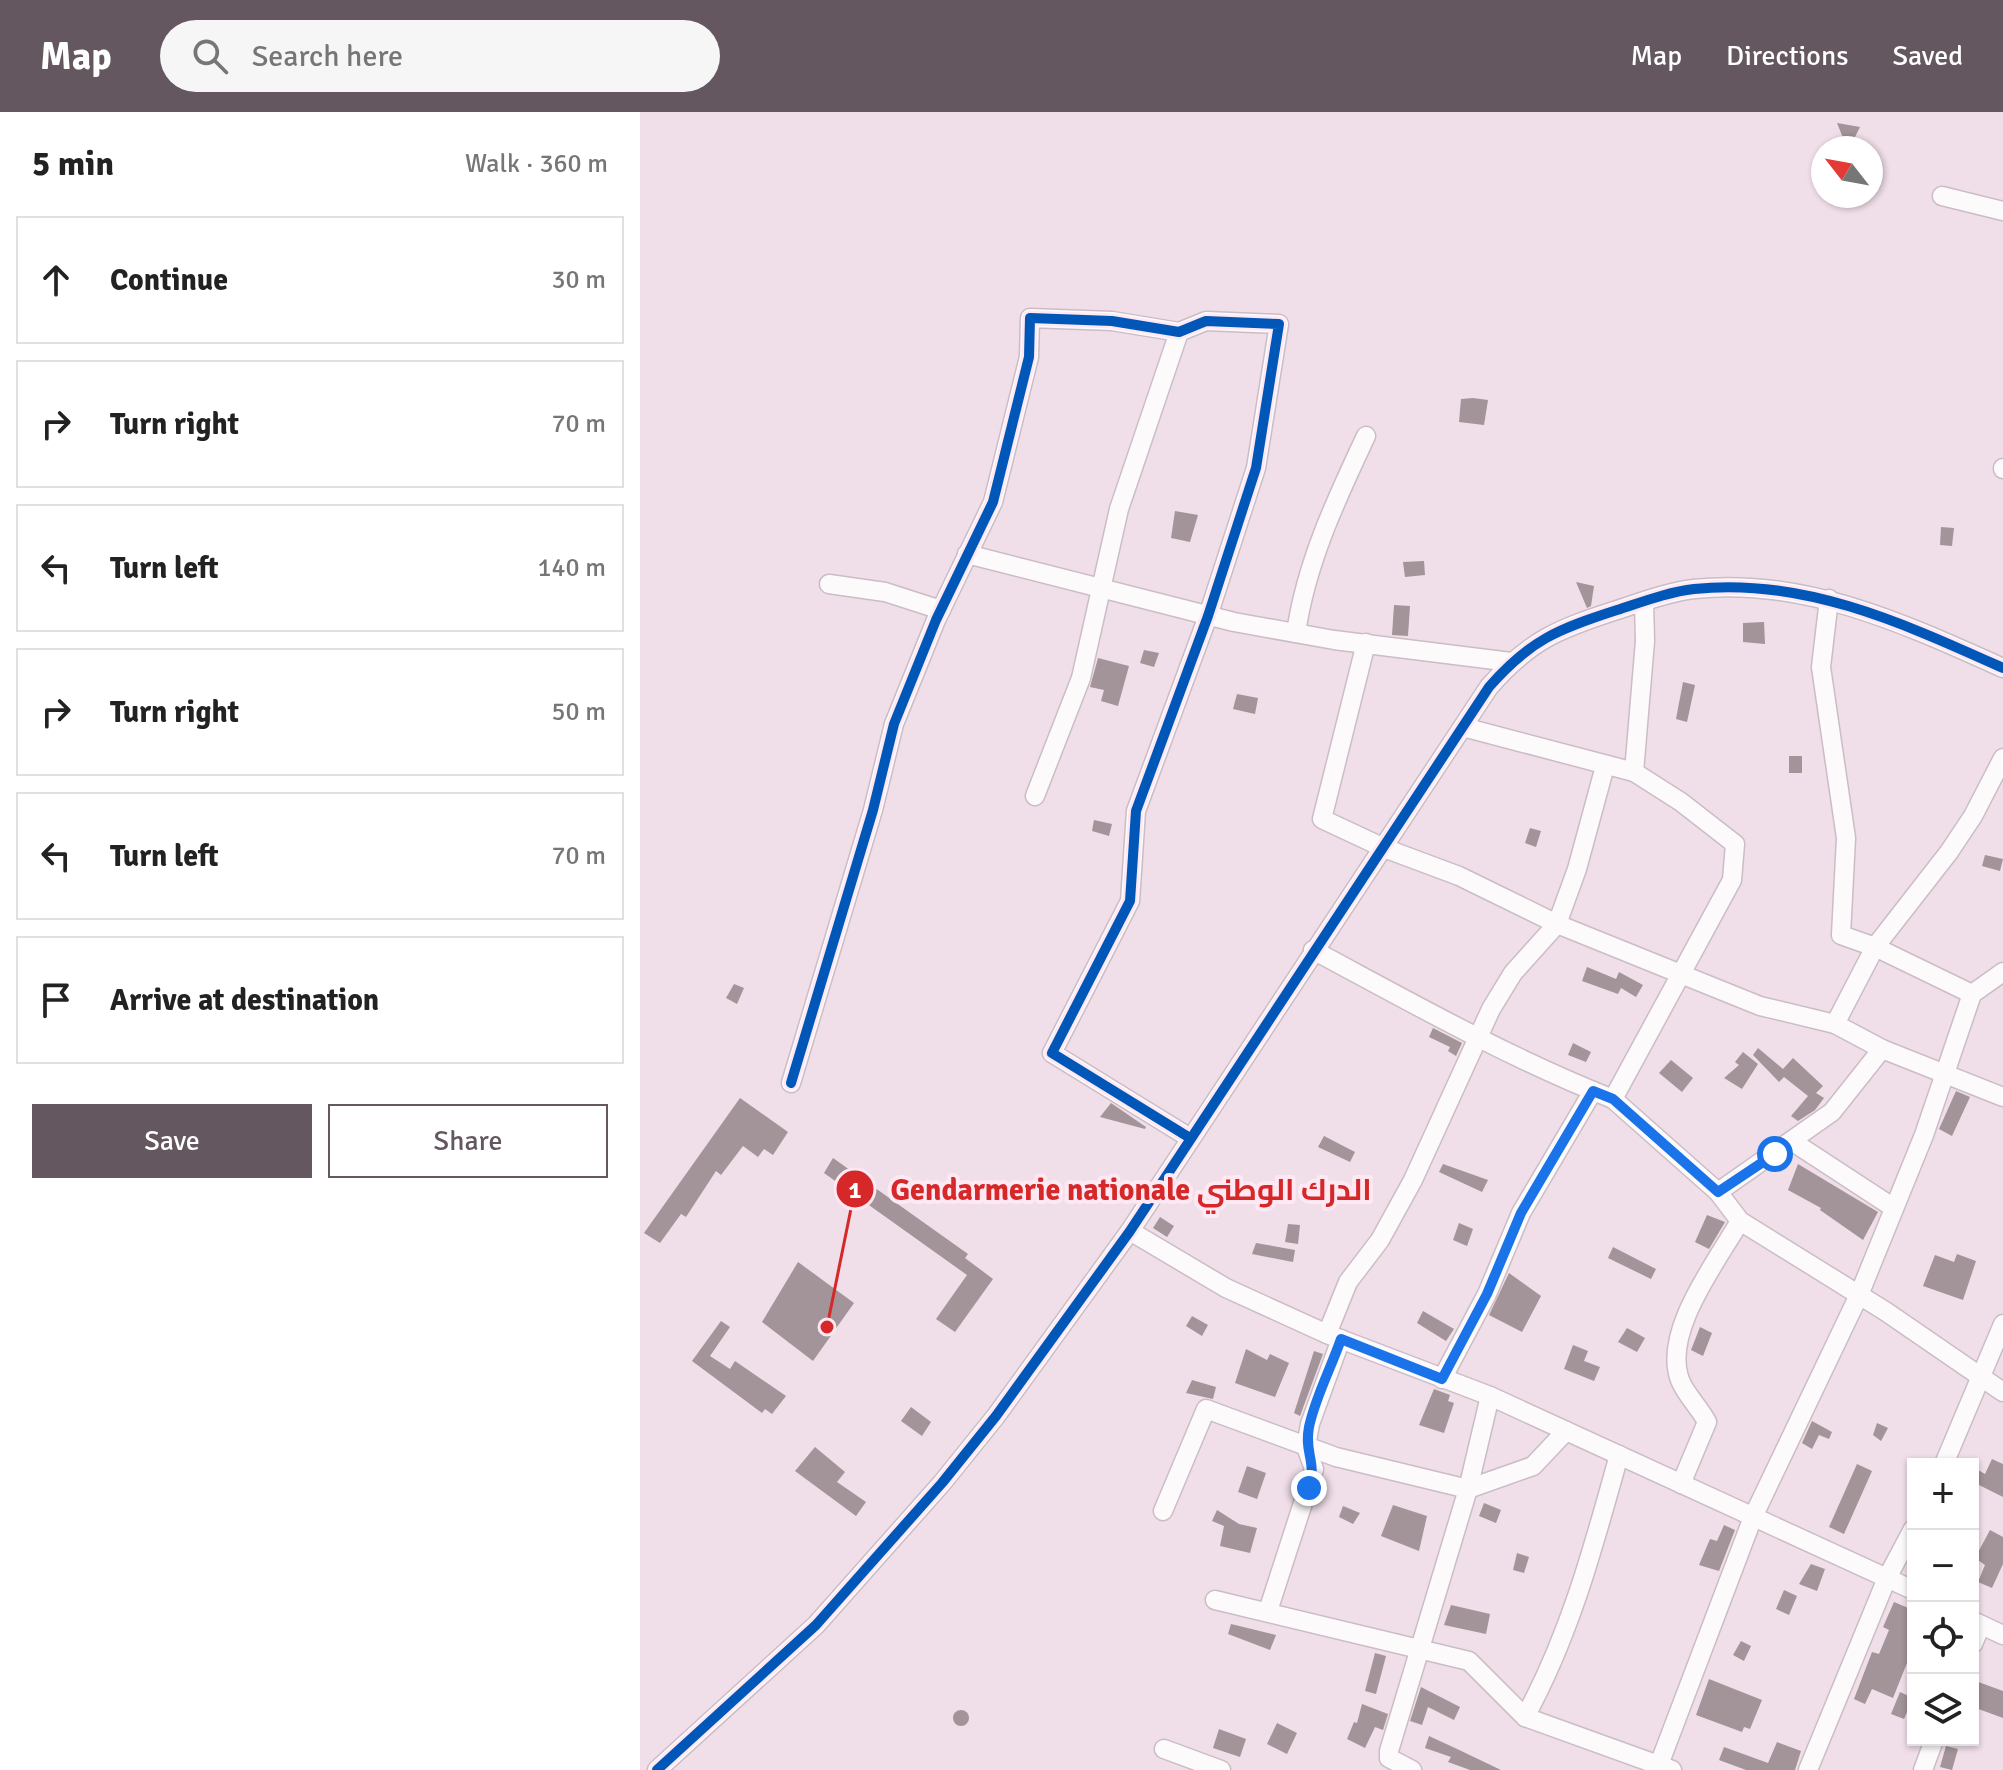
<!DOCTYPE html>
<html lang="en">
<head>
<meta charset="utf-8">
<style>
	:root { --surface:#fff; --page:#f6f6f6; --text:#222; --muted:#767676; --line:#e0e0e0; --accent:#64575f }
	body { margin:0; font-family:Signika,Cairo,sans-serif; background:var(--page); color:var(--text) }
	.controls { position:absolute; right:24px; bottom:24px; display:grid; overflow:hidden; border-radius:0px; box-shadow:0 2px 6px #0004 }
	.controls button { width:72px; height:72px; display:grid; place-items:center; padding:0; border:0; border-bottom:2px solid var(--line); background:var(--surface); color:var(--text); font:40px sans-serif }
	.compass { position:absolute; left:1171px; top:24px; width:72px; height:72px; border-radius:50%; background:var(--surface); box-shadow:0 2px 6px #0004; rotate:301deg }
	.stop { position:absolute; width:24px; height:24px; margin:-18px; border:6px solid #1a73e8; border-radius:50%; background:#fff }
	.stop.end { background:#1a73e8; border-color:#fff; box-shadow:0 2px 8px #0008 }
	.list { margin:0; padding:0; list-style:none }
	h2 { display:flex; justify-content:space-between; align-items:center; height:104px; margin:0; padding:0 32px; font-size:34px }
	h2 small { font-size:26px; font-weight:400; color:var(--muted) }
	.list li { display:grid; grid-template-columns:52px 1fr auto; gap:24px; align-items:center; box-sizing:border-box; height:128px; margin:0 16px 16px; padding:0 16px; border:2px solid var(--line); border-radius:0px }
	.list b { display:block; font-size:30px; white-space:nowrap }
	.list em { font-size:26px; font-style:normal; color:var(--muted) }
	.actions { display:flex; gap:16px; padding:24px 32px }
	.actions a { flex:1; padding:18px 0; border:2px solid var(--accent); border-radius:0px; text-align:center; font-size:28px; color:var(--accent) }
	.actions .main { background:var(--accent); color:#fff }
	.icon { flex:none; width:44px; height:44px; fill:none; stroke:currentColor; stroke-width:2; stroke-linecap:round; stroke-linejoin:round }
	.map { position:relative; flex:none; width:1363px; height:1658px; overflow:hidden }
	header { display:flex; align-items:center; gap:48px; box-sizing:border-box; height:112px; padding:0 40px; background:var(--accent); color:#fff }
	header strong { font-size:38px }
	nav { display:flex; gap:44px; margin-inline-start:auto; font-size:28px }
	.search { width:560px; height:72px; background:var(--page); display:flex; align-items:center; gap:20px; box-sizing:border-box; padding:0 28px; border-radius:44px; color:var(--muted); font-size:30px }
	main { display:flex }
	aside { flex:1; background:var(--surface) }
	.map>svg:first-child { display:block }
	.building { fill:#a29499 }
	.lines { fill:none; stroke-linecap:round; stroke-linejoin:round }
	.street-casing { stroke:#cbbdc5; stroke-width:21 }
	.street { stroke:#fdfafc; stroke-width:18 }
	.cycleway-casing { stroke:#fde8f3; stroke-width:15 }
	.cycleway { stroke:#0057b8; stroke-width:10 }
	.route { stroke:#1a73e8; stroke-width:10 }
	.leader { fill:none; stroke:#d62828; stroke-width:3 }
	.callout-dot { fill:#d62828; stroke:#fde8f3; stroke-width:3 }
	.mark-label { font-size:24px; text-anchor:middle; font-weight:bold; fill:#fff }
	.callout-label { font-size:30px; text-anchor:middle; font-weight:bold; fill:#d62828; stroke:#fde8f3; stroke-width:8; stroke-linejoin:round; paint-order:stroke }
</style>
</head>
<body>
<header>
<strong>Map</strong>
<div class="search"><svg class="icon" aria-label="search" viewBox="0 0 24 24"><circle cx="10" cy="10" r="6"/><path d="M15 15l6 6"/></svg>Search here</div>
<nav><a>Map</a><a>Directions</a><a>Saved</a></nav>
</header>
<main>
<aside>
<h2>5 min<small>Walk · 360 m</small></h2>
<ul class="list">
<li><svg class="icon" aria-label="ahead" viewBox="0 0 24 24"><path d="M12 20V5M6 11l6-6 6 6"/></svg><div><b>Continue</b></div><em>30 m</em></li>
<li><svg class="icon" aria-label="right" viewBox="0 0 24 24"><path d="M7 20v-9h11M14 6l5 5-5 5"/></svg><div><b>Turn right</b></div><em>70 m</em></li>
<li><svg class="icon" aria-label="left" viewBox="0 0 24 24"><path d="M17 20v-9H6M10 6l-5 5 5 5"/></svg><div><b>Turn left</b></div><em>140 m</em></li>
<li><svg class="icon" aria-label="right" viewBox="0 0 24 24"><path d="M7 20v-9h11M14 6l5 5-5 5"/></svg><div><b>Turn right</b></div><em>50 m</em></li>
<li><svg class="icon" aria-label="left" viewBox="0 0 24 24"><path d="M17 20v-9H6M10 6l-5 5 5 5"/></svg><div><b>Turn left</b></div><em>70 m</em></li>
<li><svg class="icon" aria-label="arrive" viewBox="0 0 24 24"><path d="M6 21V4h12l-3 4 3 4H6"/></svg><div><b>Arrive at destination</b></div></li>
</ul>
<div class="actions"><a class="main">Save</a><a>Share</a></div>
</aside>
<div class="map">
<svg width="1363" height="1658" viewBox="0 0 1363 1658">
	<rect width="100%" height="100%" fill="#f0dee8"/>
	<g class="building">
		<path d="M 1197,11 L 1220,15 L 1214,27 L 1205,31 Z"/>
		<path d="M 833,286 L 848,288 L 844,313 L 819,310 L 821,287 Z"/>
		<path d="M 535,399 L 558,403 L 550,430 L 531,426 Z"/>
		<path d="M 1301,415 L 1314,416 L 1312,434 L 1300,433 Z"/>
		<path d="M 784,449 L 785,463 L 765,465 L 763,450 Z"/>
		<path d="M 936,470 L 954,474 L 951,494 L 947,496 Z"/>
		<path d="M 754,493 L 770,494 L 768,524 L 752,523 Z"/>
		<path d="M 1124,510 L 1125,532 L 1103,530 L 1103,511 Z"/>
		<path d="M 504,538 L 519,541 L 514,555 L 500,551 Z"/>
		<path d="M 458,546 L 489,554 L 478,594 L 461,589 L 464,578 L 450,575 Z"/>
		<path d="M 1043,570 L 1055,573 L 1047,610 L 1036,607 Z"/>
		<path d="M 597,582 L 618,586 L 615,602 L 593,597 Z"/>
		<rect x="1149" y="644" width="13" height="17"/>
		<path d="M 454,708 L 472,712 L 469,724 L 452,719 Z"/>
		<path d="M 890,716 L 901,719 L 896,735 L 885,731 Z"/>
		<path d="M 1345,743 L 1363,747 L 1360,759 L 1342,754 Z"/>
		<path d="M 947,855 L 976,867 L 979,860 L 1003,873 L 996,885 L 981,876 L 978,882 L 942,869 Z"/>
		<path d="M 94,872 L 104,876 L 97,892 L 86,886 Z"/>
		<path d="M 793,916 L 822,931 L 816,944 L 808,939 L 810,935 L 789,925 Z"/>
		<path d="M 933,931 L 951,940 L 946,950 L 928,943 Z"/>
		<path d="M 1118,936 L 1143,957 L 1153,946 L 1183,974 L 1176,981 L 1184,986 L 1175,998 L 1158,1009 L 1151,1004 L 1168,984 L 1144,965 L 1139,970 L 1113,943 Z"/>
		<path d="M 1103,940 L 1118,952 L 1102,977 L 1084,966 L 1099,953 L 1095,950 Z"/>
		<path d="M 1031,948 L 1053,966 L 1042,980 L 1019,961 Z"/>
		<path d="M 1316,979 L 1330,985 L 1312,1024 L 1299,1017 Z"/>
		<path d="M 100,986 L 148,1020 L 133,1043 L 124,1037 L 118,1045 L 103,1034 L 81,1063 L 76,1059 L 46,1105 L 41,1102 L 20,1131 L 4,1121 Z"/>
		<path d="M 471,991 L 506,1015 L 505,1017 L 460,1005 Z"/>
		<path d="M 684,1024 L 715,1040 L 710,1050 L 678,1035 Z"/>
		<path d="M 193,1046 L 328,1142 L 325,1146 L 353,1167 L 315,1220 L 296,1207 L 327,1163 L 184,1061 Z"/>
		<path d="M 803,1052 L 848,1068 L 842,1080 L 799,1060 Z"/>
		<path d="M 1158,1052 L 1238,1100 L 1223,1128 L 1180,1098 L 1181,1096 L 1148,1078 Z"/>
		<path d="M 1067,1103 L 1085,1110 L 1069,1137 L 1055,1130 Z"/>
		<path d="M 520,1105 L 534,1114 L 527,1125 L 513,1116 Z"/>
		<path d="M 819,1111 L 833,1117 L 827,1134 L 813,1128 Z"/>
		<path d="M 648,1112 L 660,1113 L 658,1132 L 645,1130 Z"/>
		<path d="M 616,1131 L 655,1138 L 653,1150 L 612,1142 Z"/>
		<path d="M 973,1135 L 1016,1157 L 1011,1167 L 968,1146 Z"/>
		<path d="M 1317,1142 L 1336,1149 L 1323,1188 L 1283,1174 L 1295,1143 L 1314,1150 Z"/>
		<path d="M 158,1150 L 214,1191 L 173,1249 L 122,1210 Z"/>
		<path d="M 869,1161 L 901,1184 L 882,1220 L 849,1203 Z"/>
		<path d="M 783,1199 L 814,1217 L 806,1229 L 777,1211 Z"/>
		<path d="M 552,1204 L 568,1213 L 562,1224 L 546,1214 Z"/>
		<path d="M 81,1209 L 90,1215 L 70,1244 L 90,1257 L 95,1249 L 146,1284 L 132,1302 L 125,1297 L 122,1301 L 52,1249 Z"/>
		<path d="M 1060,1215 L 1072,1221 L 1063,1244 L 1051,1238 Z"/>
		<path d="M 987,1216 L 1005,1226 L 997,1240 L 978,1230 Z"/>
		<path d="M 933,1233 L 948,1239 L 944,1249 L 960,1255 L 954,1269 L 924,1257 Z"/>
		<path d="M 606,1237 L 627,1248 L 630,1242 L 649,1251 L 635,1285 L 595,1271 Z"/>
		<path d="M 674,1239 L 683,1242 L 660,1304 L 654,1301 Z"/>
		<path d="M 552,1268 L 576,1275 L 573,1287 L 546,1281 Z"/>
		<path d="M 794,1277 L 810,1283 L 808,1289 L 814,1291 L 804,1321 L 779,1313 Z"/>
		<path d="M 271,1295 L 291,1310 L 282,1324 L 261,1309 Z"/>
		<path d="M 1172,1309 L 1192,1320 L 1189,1327 L 1179,1323 L 1172,1337 L 1162,1331 Z"/>
		<path d="M 1237,1311 L 1248,1316 L 1241,1329 L 1233,1323 Z"/>
		<path d="M 175,1335 L 205,1360 L 197,1370 L 226,1390 L 216,1404 L 155,1359 Z"/>
		<path d="M 1352,1347 L 1363,1352 L 1363,1385 L 1333,1370 L 1333,1355 L 1345,1362 Z"/>
		<path d="M 1217,1352 L 1232,1359 L 1204,1422 L 1189,1415 Z"/>
		<path d="M 607,1354 L 626,1361 L 617,1387 L 598,1380 Z"/>
		<path d="M 844,1391 L 861,1398 L 856,1411 L 839,1404 Z"/>
		<path d="M 753,1393 L 787,1404 L 779,1439 L 741,1424 Z"/>
		<path d="M 703,1394 L 720,1401 L 713,1412 L 699,1405 Z"/>
		<path d="M 577,1398 L 599,1412 L 617,1416 L 610,1441 L 580,1434 L 584,1414 L 572,1409 Z"/>
		<path d="M 1084,1413 L 1095,1418 L 1079,1459 L 1059,1453 L 1070,1427 L 1077,1429 Z"/>
		<path d="M 1350,1418 L 1363,1425 L 1363,1452 L 1352,1476 L 1338,1470 L 1345,1453 L 1335,1446 Z"/>
		<path d="M 877,1441 L 889,1445 L 884,1461 L 873,1458 Z"/>
		<path d="M 1171,1452 L 1185,1457 L 1177,1479 L 1159,1472 Z"/>
		<path d="M 1144,1478 L 1157,1484 L 1149,1503 L 1136,1497 Z"/>
		<path d="M 1254,1490 L 1273,1498 L 1273,1536 L 1253,1586 L 1232,1577 L 1225,1592 L 1214,1587 L 1232,1540 L 1239,1542 L 1249,1518 L 1243,1515 Z"/>
		<path d="M 811,1493 L 850,1502 L 846,1522 L 804,1513 Z"/>
		<path d="M 591,1512 L 636,1523 L 630,1538 L 588,1522 Z"/>
		<path d="M 1101,1529 L 1111,1534 L 1104,1549 L 1093,1543 Z"/>
		<path d="M 735,1541 L 746,1544 L 736,1582 L 725,1579 Z"/>
		<path d="M 1069,1567 L 1122,1588 L 1110,1617 L 1104,1615 L 1102,1620 L 1056,1603 Z"/>
		<path d="M 1333,1568 L 1363,1579 L 1363,1606 L 1333,1595 Z"/>
		<path d="M 781,1575 L 820,1595 L 814,1608 L 788,1595 L 782,1613 L 770,1609 Z"/>
		<path d="M 1260,1580 L 1273,1586 L 1264,1607 L 1251,1602 Z"/>
		<path d="M 722,1592 L 748,1602 L 743,1618 L 735,1615 L 725,1636 L 707,1627 L 714,1610 L 717,1611 Z"/>
		<circle cx="321" cy="1606" r="8"/>
		<path d="M 637,1611 L 657,1621 L 647,1642 L 627,1632 Z"/>
		<path d="M 579,1617 L 606,1627 L 600,1645 L 573,1636 Z"/>
		<path d="M 789,1624 L 815,1636 L 861,1658 L 830,1658 L 808,1650 L 811,1645 L 785,1636 Z"/>
		<path d="M 1137,1630 L 1161,1639 L 1155,1658 L 1106,1658 L 1079,1648 L 1084,1635 L 1128,1651 Z"/>
		<path d="M 1306,1634 L 1318,1637 L 1312,1658 L 1300,1655 Z"/>
	</g>
	<g class="lines">
		<g class="street-casing">
			<g id="street">
				<path d="M 1302,84 L 1363,99"/>
				<path d="M 1363,356 L 1363,357"/>
				<path d="M 327,442 L 594,510 L 694,528 L 871,550"/>
				<path d="M 189,472 L 245,480 L 301,498"/>
				<path d="M 1189,487 L 1181,555 L 1206,726 L 1201,823 L 1235,835 L 1332,882"/>
				<path d="M 656,521 C 666,451 696,388 726,324"/>
				<path d="M 726,531 L 682,707 L 744,736 L 819,764 L 917,812 L 1120,894 L 1195,912 L 1242,937 L 1363,985"/>
				<path d="M 994,660 L 1005,529 L 1004,490"/>
				<path d="M 395,684 L 441,566 L 479,397 L 539,220"/>
				<path d="M 673,838 C 772,891 869,946 973,987 L 1092,768 L 1095,732 L 1041,690 L 994,660 L 823,615"/>
				<path d="M 1195,912 L 1235,835 L 1309,740 L 1333,704 L 1363,646"/>
				<path d="M 151,971 L 233,698 L 254,612 L 296,508 L 353,390 L 389,245 L 390,206 L 472,209 L 539,220 L 566,209 L 639,212 L 616,356 L 568,504 L 496,699 L 490,789 L 412,941 L 550,1026"/>
				<path d="M 973,987 L 1078,1080 L 1100,1109 L 1245,1199 L 1363,1280"/>
				<path d="M 1153,1030 L 1254,1096"/>
				<path d="M 1078,1080 L 1192,1000 L 1242,937"/>
				<path d="M 490,1119 L 586,1176 L 687,1222 L 850,1284 L 1273,1478"/>
				<path d="M 687,1222 L 708,1170 L 740,1128 L 773,1068 L 851,897 L 873,861 L 917,812 L 937,757 L 965,654"/>
				<path d="M 802,1267 L 847,1182 L 881,1101 L 953,979"/>
				<path d="M 1304,1352 L 1363,1212"/>
				<path d="M 1041,1372 L 1067,1310 C 1060,1296 1045,1282 1040,1268 C 1022,1220 1076,1151 1100,1109"/>
				<path d="M 523,1399 L 566,1297 L 696,1345 L 828,1377 L 893,1354 L 926,1319"/>
				<path d="M 575,1488 L 829,1549 L 885,1605 L 1032,1658"/>
				<path d="M 628,1499 L 674,1357 L 666,1335 L 670,1312 L 701,1227"/>
				<path d="M 1333,1509 L 1363,1523"/>
				<path d="M 1333,1532 L 1341,1513"/>
				<path d="M 885,1605 C 930,1523 954,1433 979,1343"/>
				<path d="M 524,1637 L 581,1658"/>
				<path d="M 17,1658 L 176,1513 L 302,1371 L 356,1304 L 490,1119 L 849,575 C 890,528 918,517 977,498 C 1002,490 1028,480 1054,477 C 1164,465 1265,512 1363,556"/>
				<path d="M 772,1658 L 749,1646 L 749,1639 L 828,1377 L 850,1284"/>
				<path d="M 1017,1658 L 1113,1405 L 1219,1183 L 1284,1023 L 1332,882 L 1363,860"/>
				<path d="M 1168,1658 L 1247,1466 L 1273,1417"/>
				<path d="M 1283,1658 L 1294,1628"/>
			</g>
		</g>
		<use href="#street" class="street"/>
		<g class="cycleway-casing">
			<g id="cycleway">
				<path d="M 151,971 L 233,698 L 254,612 L 296,508 L 353,390 L 389,245 L 390,206 L 472,209 L 539,220 L 566,209 L 639,212 L 616,356 L 568,504 L 496,699 L 490,789 L 412,941 L 550,1026"/>
				<path d="M 17,1658 L 176,1513 L 302,1371 L 356,1304 L 490,1119 L 849,575 C 890,528 918,517 977,498 C 1002,490 1028,480 1054,477 C 1164,465 1265,512 1363,556"/>
			</g>
		</g>
		<use href="#cycleway" class="cycleway"/>
	</g>
	<g class="lines">
		<path class="route" d="M 669,1376 C 677,1348 664,1342 669,1315 C 675,1286 691,1256 701,1227 L 802,1267 L 847,1182 L 881,1101 L 953,979 L 973,987 L 1078,1080 L 1135,1042"/>
	</g>
	<path class="leader" d="M187 1215L215 1077"/>
	<g class="callout-dot">
		<circle cx="187" cy="1215" r="8"/>
		<circle cx="215" cy="1077" r="20"/>
	</g>
	<g class="mark-label">
		<text x="215" y="1086">1</text>
	</g>
	<g class="callout-label">
		<text x="491" y="1088">Gendarmerie nationale الدرك الوطني</text>
	</g>
</svg>
<div class="controls">
<button>+</button>
<button>−</button>
<button><svg class="icon" aria-label="locate" viewBox="0 0 24 24"><circle cx="12" cy="12" r="6"/><path d="M12 2v4M12 18v4M2 12h4M18 12h4"/></svg></button>
<button><svg class="icon" aria-label="layers" viewBox="0 0 24 24"><path d="M12 4l9 5-9 5-9-5zM3 14l9 5 9-5"/></svg></button>
</div>
<svg class="compass" viewBox="-18 -18 36 36"><path d="M0-13l5 13h-10z" fill="#e53935"/><path d="M0 13l5-13h-10z" fill="#767676"/></svg>
<div class="stop" style="left:1135px;top:1042px"></div>
<div class="stop end" style="left:669px;top:1376px"></div>
</div>
</main>
</body>
</html>
